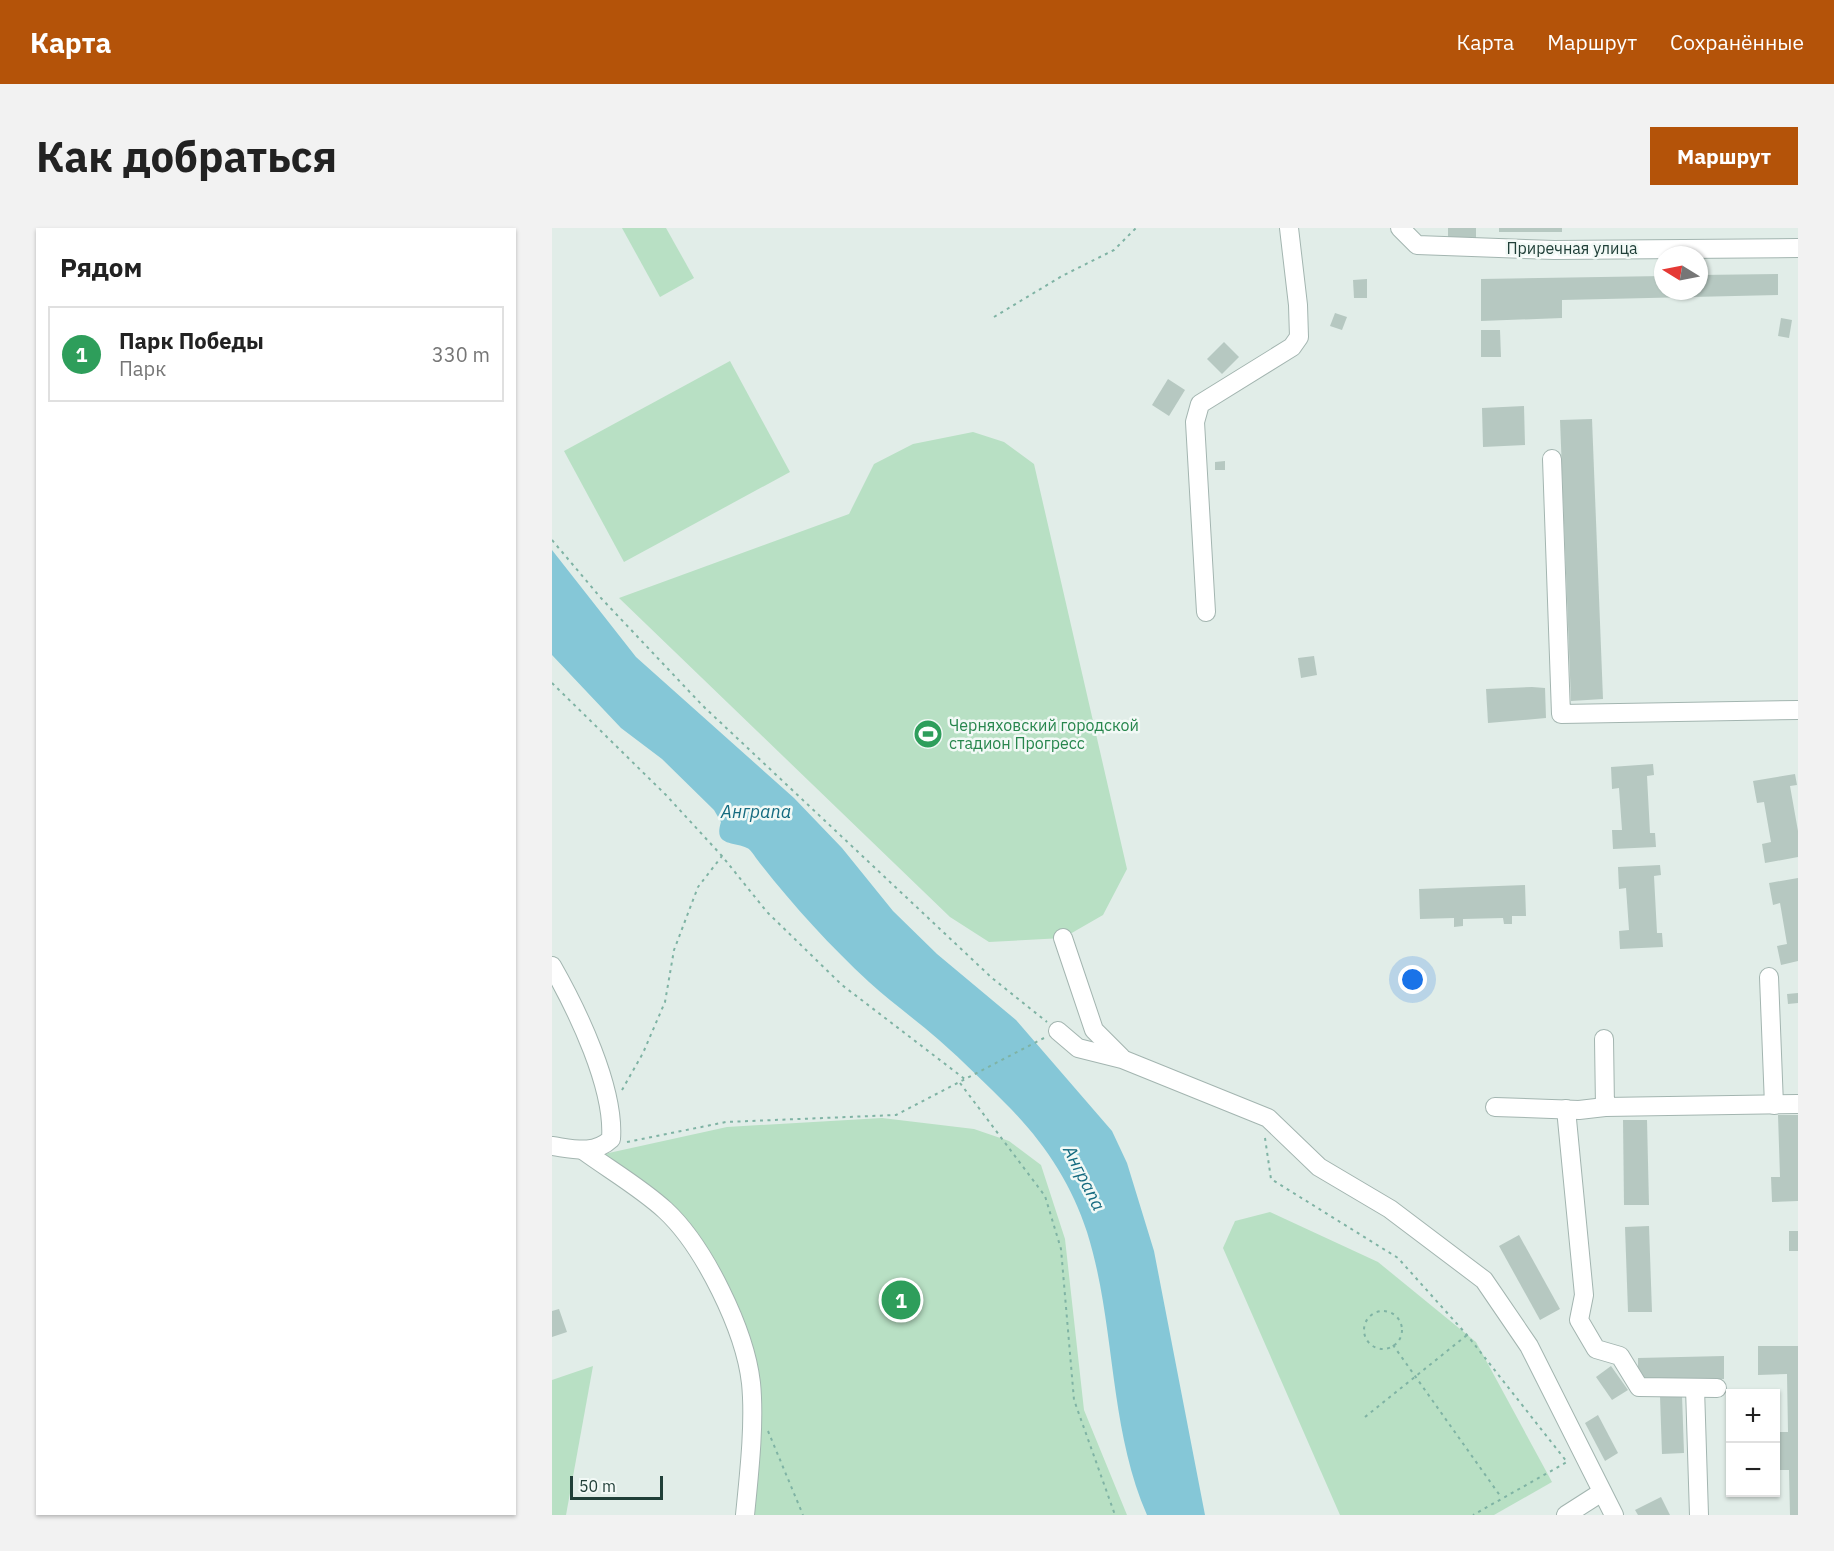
<!DOCTYPE html>
<html lang="ru">
<head>
<meta charset="utf-8">
<style>
	:root { --surface:#fff; --page:#f2f2f2; --text:#222; --muted:#767676; --line:#e0e0e0; --accent:#b45309 }
	body { margin:0; font-family:"IBM Plex Sans",sans-serif; background:var(--page); color:var(--text) }
	.controls { position:absolute; right:18px; bottom:18px; display:grid; overflow:hidden; border-radius:0px; box-shadow:0 2px 4px #0004 }
	.controls button { width:54px; height:54px; display:grid; place-items:center; padding:0; border:0; border-bottom:2px solid var(--line); background:var(--surface); color:var(--text); font:30px sans-serif }
	.compass { position:absolute; left:1102px; top:18px; width:54px; height:54px; border-radius:50%; background:var(--surface); box-shadow:0 2px 4px #0004; rotate:280deg }
	.scale { position:absolute; left:18px; bottom:15px; width:93px; box-sizing:border-box; padding-left:6px; border:3px solid #203f38; border-top:0; font-size:16px; line-height:21px; white-space:nowrap; color:#203f38; -webkit-text-stroke:4px #f2f9f6; paint-order:stroke }
	.you { position:absolute; left:861px; top:752px; width:21px; height:21px; margin:-15px; border:4px solid #fff; border-radius:50%; background:#1a73e8; box-shadow:0 0 0 9px #1a73e833 }
	.badge { display:grid; place-items:center; width:39px; height:39px; border-radius:50%; background:var(--accent); color:#fff; font-size:20px; font-weight:700 }
	.pin { position:absolute; translate:-50% -50%; border:3px solid #fff; box-shadow:0 2px 6px #0006 }
	.list { margin:0; padding:0; list-style:none }
	h2 { display:flex; justify-content:space-between; align-items:center; height:78px; margin:0; padding:0 24px; font-size:26px }
	h2 small { font-size:20px; font-weight:400; color:var(--muted) }
	.list li { display:grid; grid-template-columns:39px 1fr auto; gap:18px; align-items:center; box-sizing:border-box; height:96px; margin:0 12px 12px; padding:0 12px; border:2px solid var(--line); border-radius:0px }
	.list b { display:block; font-size:22px; white-space:nowrap }
	.list p { margin:0; font-size:20px; white-space:nowrap; color:var(--muted) }
	.list em { font-size:20px; font-style:normal; color:var(--muted) }
	.map { position:relative; flex:none; width:1246px; height:1287px; overflow:hidden; border-radius:0px }
	header { display:flex; align-items:center; gap:36px; box-sizing:border-box; height:84px; padding:0 30px; background:var(--accent); color:#fff }
	header strong { font-size:28px }
	nav { display:flex; gap:33px; margin-inline-start:auto; font-size:21px }
	.intro { display:flex; align-items:center; justify-content:space-between; box-sizing:border-box; height:144px; padding:0 36px }
	h1 { margin:0; font-size:42px }
	.button { padding:15px 27px; border-radius:0px; background:var(--accent); color:#fff; font-size:21px; font-weight:700 }
	main { display:flex; gap:36px; padding:0 36px }
	aside { flex:1; background:var(--surface); border-radius:0px; box-shadow:0 2px 4px #0004 }
	.map>svg:first-child { display:block }
	.green { fill:#b8e0c4 }
	.water { fill:#85c7d7 }
	.building { fill:#b6c8c1 }
	.lines { fill:none; stroke-linecap:round; stroke-linejoin:round }
	.minor-casing { stroke:#a3b5b0; stroke-width:20 }
	.path { stroke:#7fb3a4; stroke-width:2; stroke-dasharray:3 4.5; stroke-linecap:butt }
	.minor { stroke:#fff; stroke-width:18 }
	.labels { text-anchor:middle; stroke-width:5; stroke-linejoin:round; paint-order:stroke }
	.street-label { font-size:16px; fill:#203f38; stroke:#f2f9f6 }
	.leisure-label { font-size:16px; fill:#27864d; stroke:#f2f9f6; text-anchor:start }
	.water-label { font-size:18px; font-style:italic; fill:#156b80; stroke:#f2f9f6 }
</style>
</head>
<body>
<header>
<strong>Карта</strong>
<nav><a>Карта</a><a>Маршрут</a><a>Сохранённые</a></nav>
</header>
<div class="intro"><h1>Как добраться</h1><a class="button">Маршрут</a></div>
<main>
<aside>
<h2>Рядом<small></small></h2>
<ul class="list">
<li><span class="badge" style="background:#2e9e5b">1</span><div><b>Парк Победы</b><p>Парк</p></div><em>330 m</em></li>
</ul>
</aside>
<div class="map">
<svg width="1246" height="1287" viewBox="0 0 1246 1287">
	<rect width="100%" height="100%" fill="#e1ede8"/>
	<g class="green">
		<path d="M 70,0 L 114,0 L 142,50 L 108,69 Z"/>
		<path d="M 178,133 L 238,244 L 72,334 L 12,223 Z"/>
		<path d="M 421,204 L 452,214 L 482,236 L 575,641 L 551,687 L 511,710 L 437,714 L 398,689 L 67,370 L 297,286 L 322,236 L 361,216 Z"/>
		<path d="M 330,890 L 422,901 L 457,913 L 489,937 L 513,1011 L 532,1182 L 575,1287 L 200,1287 L 200,1121 L 158,1028 L 43,928 L 175,899 Z"/>
		<path d="M 718,984 L 826,1034 L 924,1114 L 1000,1254 L 942,1287 L 788,1287 L 671,1020 L 683,993 Z"/>
		<path d="M 41,1138 L 14,1287 L 0,1287 L 0,1152 Z"/>
	</g>
	<path class="water" d="M 0,322 L 84,429 L 242,570 L 290,620 L 341,683 L 385,726 L 464,792 L 560,903 L 575,935 L 602,1023 L 653,1287 L 595,1287 C 556,1197 564,1096 535,1004 C 520,957 493,916 459,881 C 436,858 412,834 387,812 C 364,792 339,774 317,754 C 277,717 237,673 204,630 C 202,627 198,621 195,620 C 182,613 161,619 169,594 L 162,582 L 110,531 L 69,500 L 0,427 Z"/>
	<g class="building">
		<path d="M 896,0 L 924,0 L 924,10 L 896,11 Z"/>
		<rect x="947" y="0" width="63" height="4"/>
		<path d="M 1226,46 L 1226,67 L 1010,72 L 1010,90 L 929,93 L 929,51 L 1111,48 L 1111,63 L 1147,63 L 1147,47 Z"/>
		<path d="M 815,51 L 815,70 L 802,70 L 801,52 Z"/>
		<path d="M 783,85 L 795,89 L 790,102 L 778,98 Z"/>
		<path d="M 1229,90 L 1240,92 L 1237,110 L 1226,108 Z"/>
		<path d="M 929,102 L 948,102 L 949,129 L 929,129 Z"/>
		<path d="M 672,114 L 687,129 L 670,146 L 655,131 Z"/>
		<path d="M 616,151 L 633,162 L 617,188 L 600,177 Z"/>
		<path d="M 972,178 L 973,217 L 931,219 L 930,180 Z"/>
		<path d="M 1040,191 L 1051,471 L 1019,473 L 1008,192 Z"/>
		<path d="M 673,233 L 673,242 L 663,242 L 663,234 Z"/>
		<path d="M 762,428 L 765,447 L 749,450 L 746,430 Z"/>
		<path d="M 980,459 L 993,460 L 994,490 L 936,495 L 934,461 Z"/>
		<path d="M 1101,536 L 1102,547 L 1095,548 L 1098,605 L 1103,605 L 1104,619 L 1061,621 L 1060,602 L 1070,602 L 1067,560 L 1060,561 L 1059,539 Z"/>
		<path d="M 1243,546 L 1245,557 L 1238,558 L 1246,603 L 1246,629 L 1213,635 L 1210,616 L 1219,614 L 1212,574 L 1205,575 L 1201,553 Z"/>
		<path d="M 1108,637 L 1109,647 L 1102,648 L 1105,705 L 1110,705 L 1111,719 L 1068,721 L 1067,703 L 1077,702 L 1074,660 L 1067,661 L 1066,639 Z"/>
		<path d="M 1246,650 L 1246,733 L 1229,737 L 1225,718 L 1235,716 L 1228,675 L 1221,677 L 1217,655 Z"/>
		<path d="M 973,657 L 974,688 L 960,688 L 960,696 L 952,696 L 951,690 L 911,691 L 911,698 L 902,699 L 902,690 L 868,691 L 867,661 Z"/>
		<path d="M 1246,765 L 1246,775 L 1236,776 L 1235,766 Z"/>
		<path d="M 1226,887 L 1246,887 L 1246,973 L 1220,974 L 1219,949 L 1228,949 Z"/>
		<path d="M 1071,892 L 1095,892 L 1097,977 L 1072,977 Z"/>
		<path d="M 1097,998 L 1100,1084 L 1076,1084 L 1073,999 Z"/>
		<rect x="1237" y="1003" width="9" height="20"/>
		<path d="M 967,1007 L 1008,1081 L 988,1092 L 947,1018 Z"/>
		<path d="M 7,1081 L 15,1104 L 0,1109 L 0,1083 Z"/>
		<path d="M 1206,1118 L 1246,1118 L 1246,1287 L 1238,1287 L 1237,1242 L 1227,1242 L 1227,1231 L 1224,1231 L 1227,1204 L 1236,1204 L 1235,1146 L 1206,1147 Z"/>
		<path d="M 1172,1128 L 1172,1151 L 1086,1153 L 1086,1130 Z"/>
		<path d="M 1059,1138 L 1076,1162 L 1060,1172 L 1044,1149 Z"/>
		<path d="M 1130,1167 L 1132,1225 L 1110,1226 L 1108,1168 Z"/>
		<path d="M 1046,1187 L 1066,1225 L 1053,1233 L 1033,1195 Z"/>
		<path d="M 1109,1269 L 1118,1287 L 1086,1287 L 1083,1282 Z"/>
	</g>
	<g class="lines">
		<g class="minor-casing">
			<g id="minor">
				<path d="M 848,0 L 865,17 L 1002,22 L 1246,20"/>
				<path d="M 1000,231 L 1009,486 L 1246,482"/>
				<path d="M 654,384 L 643,194 L 648,176 L 740,119 L 747,109 L 746,77 L 737,0"/>
				<path d="M 511,710 L 542,802 L 569,829"/>
				<path d="M 0,738 C 25,782 63,860 59,911 C 42,927 22,921 0,918"/>
				<path d="M 1217,749 L 1222,877"/>
				<path d="M 506,803 L 526,820 L 570,831 L 716,890 L 767,939 L 838,981 L 932,1052 L 977,1118 L 1062,1287"/>
				<path d="M 1052,811 L 1053,879 L 1246,876"/>
				<path d="M 943,879 L 1027,882 L 1053,879"/>
				<path d="M 1014,881 L 1032,1067 L 1027,1092 L 1044,1121 L 1068,1128 L 1087,1159 L 1165,1160"/>
				<path d="M 32,923 C 58,942 89,960 113,982 C 152,1018 193,1102 199,1155 C 203,1195 197,1247 193,1287"/>
				<path d="M 1143,1160 L 1147,1287"/>
				<path d="M 1014,1287 L 1050,1264"/>
			</g>
		</g>
		<g class="path">
			<path d="M 442,89 L 510,48 L 562,22 L 584,0"/>
			<path d="M 0,312 L 48,369 L 151,478 L 440,750 L 495,794"/>
			<path d="M 0,455 L 114,567 L 170,628 L 215,684 L 290,757 L 414,852"/>
			<path d="M 408,855 L 493,968 L 509,1021 L 522,1172 L 563,1287"/>
			<path d="M 70,862 L 91,825 L 113,774 L 122,722 L 146,659 L 170,628"/>
			<path d="M 713,910 L 719,951 L 846,1030 L 915,1107 L 1015,1234 L 921,1287"/>
			<path d="M 75,914 L 174,894 L 344,887 L 492,810"/>
			<circle cx="831" cy="1102" r="19"/>
			<path d="M 841,1117 L 949,1269"/>
			<path d="M 813,1189 L 915,1107"/>
			<path d="M 216,1203 L 251,1287"/>
		</g>
		<use href="#minor" class="minor"/>
	</g>
	<defs>
		<g id="stadium-disc" transform="scale(1.5)"><circle r="9.5" fill="#2e9e5b" stroke="#f2f9f6"/><path d="M0-5a6.5 5 0 1 0 0 10a6.5 5 0 1 0 0-10ZM-3.5-1.8h7v3.6h-7Z" fill="#fff"/></g>
	</defs>
	<g fill-rule="evenodd">
		<use href="#stadium-disc" x="376" y="506"/>
	</g>
	<g class="labels">
		<g class="street-label">
			<text x="1020" y="26">Приречная улица</text>
		</g>
		<g class="leisure-label">
			<text x="397" y="503">Черняховский городской<tspan x="397" dy="18">стадион Прогресс</tspan></text>
		</g>
		<g class="water-label">
			<text x="204" y="590">Анграпа</text>
			<text transform="translate(532 950) rotate(63)" y="6">Анграпа</text>
		</g>
	</g>
</svg>
<div class="controls">
<button>+</button>
<button>−</button>
</div>
<svg class="compass" viewBox="-18 -18 36 36"><path d="M0-13l5 13h-10z" fill="#e53935"/><path d="M0 13l5-13h-10z" fill="#767676"/></svg>
<div class="scale">50 m</div>
<div class="you"></div>
<div class="pin badge" style="left:349px;top:1072px;background:#2e9e5b">1</div>
</div>
</main>
</body>
</html>
